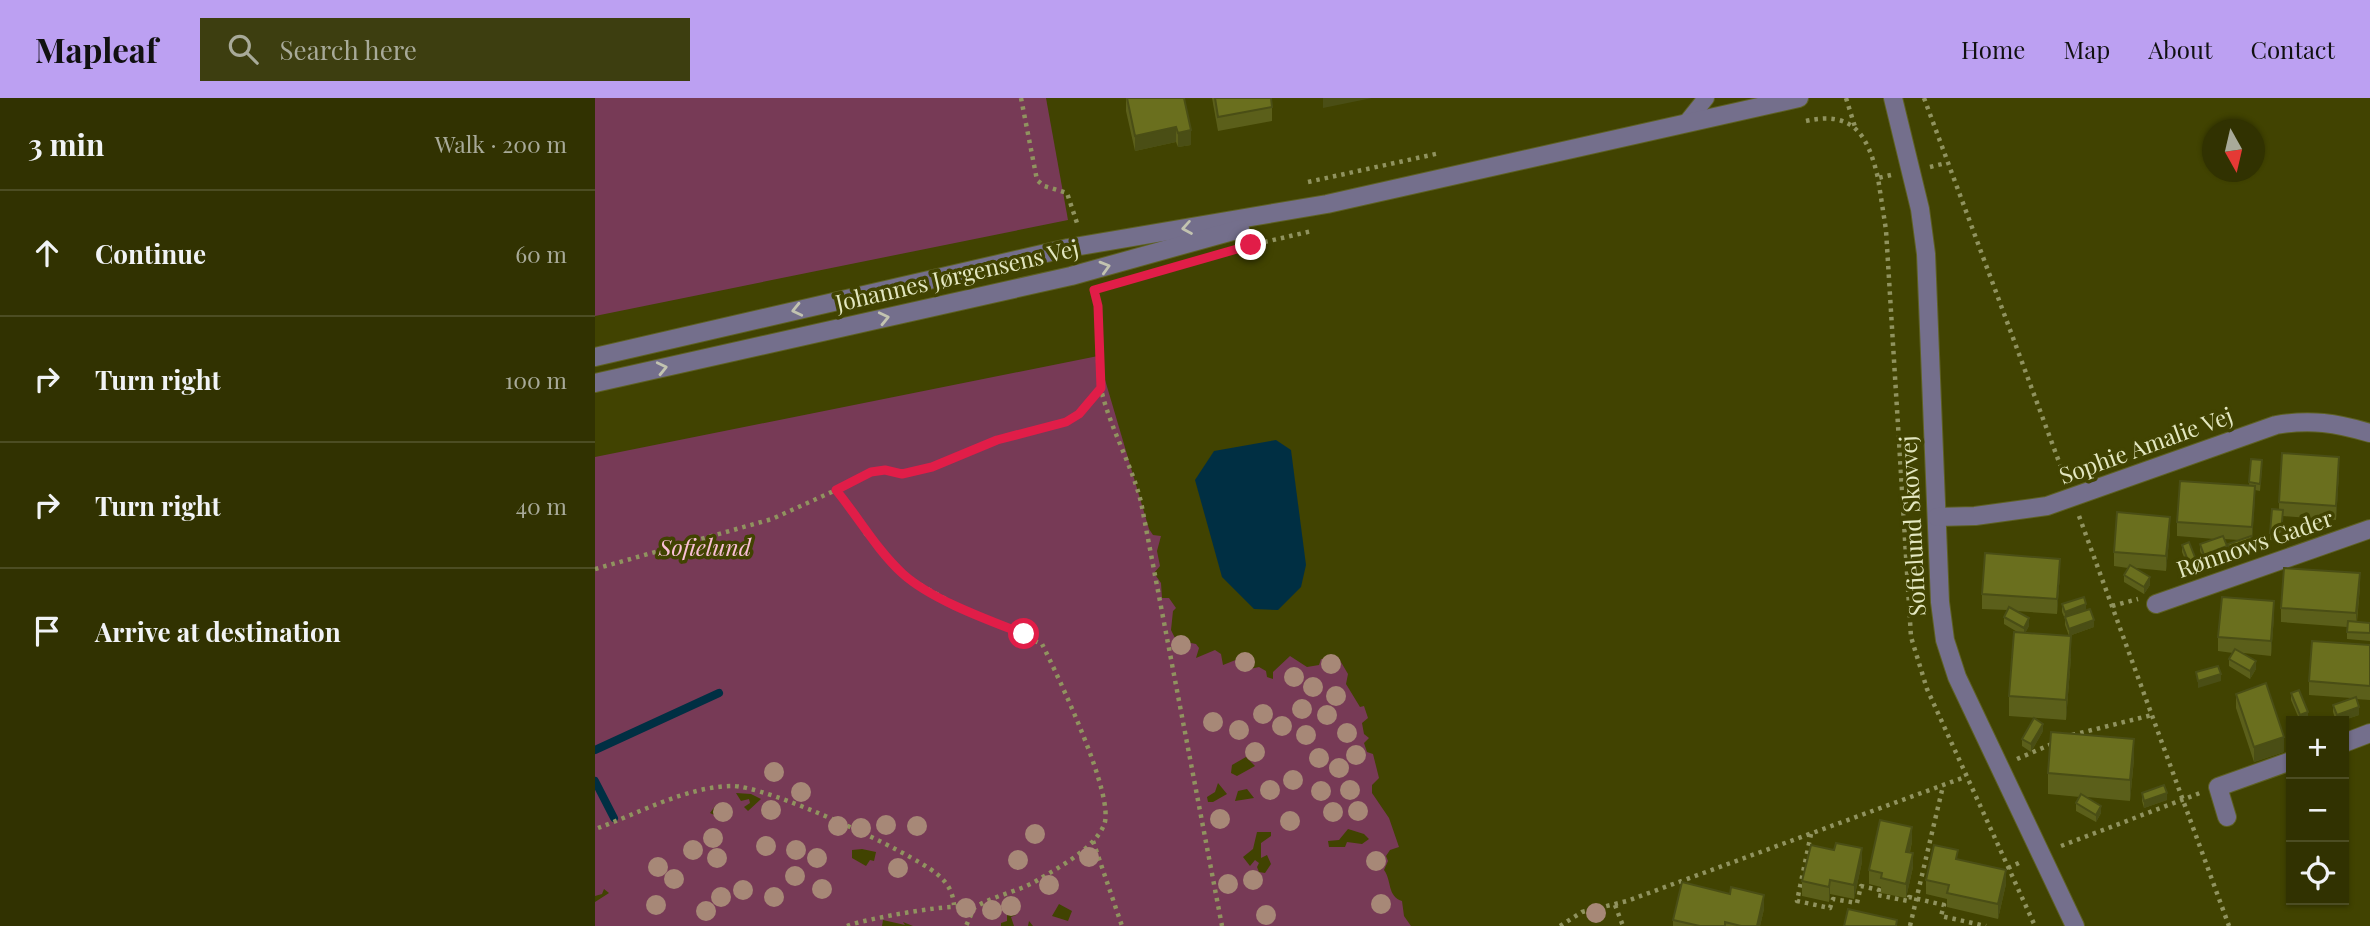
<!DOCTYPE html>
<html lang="en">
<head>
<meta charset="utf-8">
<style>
	:root { --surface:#313201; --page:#3d3e10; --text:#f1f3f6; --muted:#a8aa99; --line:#4c4d23; --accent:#bca0f2 }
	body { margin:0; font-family:"Playfair Display",serif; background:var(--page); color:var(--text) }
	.controls { position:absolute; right:21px; bottom:21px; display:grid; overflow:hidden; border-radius:0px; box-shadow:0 2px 5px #0004 }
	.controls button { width:63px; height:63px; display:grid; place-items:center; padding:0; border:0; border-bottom:2px solid var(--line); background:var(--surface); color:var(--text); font:35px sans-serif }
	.compass { position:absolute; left:1607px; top:21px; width:63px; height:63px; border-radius:50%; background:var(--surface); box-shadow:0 2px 5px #0004; rotate:172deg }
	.stop { position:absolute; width:21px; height:21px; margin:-16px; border:5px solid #e11d48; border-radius:50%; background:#fff }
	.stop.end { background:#e11d48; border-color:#fff; box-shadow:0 2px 7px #0008 }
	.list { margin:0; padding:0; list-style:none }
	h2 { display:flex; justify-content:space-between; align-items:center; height:91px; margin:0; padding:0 28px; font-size:30px }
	h2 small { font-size:23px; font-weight:400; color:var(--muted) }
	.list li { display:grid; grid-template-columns:46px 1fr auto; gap:21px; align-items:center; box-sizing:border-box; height:126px; padding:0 28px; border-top:2px solid var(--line) }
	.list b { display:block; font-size:26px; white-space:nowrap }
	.list em { font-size:23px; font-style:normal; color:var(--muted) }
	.icon { flex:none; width:38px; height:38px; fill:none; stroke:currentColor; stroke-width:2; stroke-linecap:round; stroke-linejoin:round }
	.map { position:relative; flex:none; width:1775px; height:828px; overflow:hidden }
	header { display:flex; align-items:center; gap:42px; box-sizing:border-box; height:98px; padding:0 35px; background:var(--accent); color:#111 }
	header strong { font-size:33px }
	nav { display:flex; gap:38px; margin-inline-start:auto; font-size:24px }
	.search { width:490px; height:63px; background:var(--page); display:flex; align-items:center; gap:18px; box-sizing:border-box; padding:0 24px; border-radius:0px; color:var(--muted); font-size:26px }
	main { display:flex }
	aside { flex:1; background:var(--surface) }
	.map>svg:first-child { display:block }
	.green { fill:#773a56; fill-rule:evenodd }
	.water { fill:#002f43 }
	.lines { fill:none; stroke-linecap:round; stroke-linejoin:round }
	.stream { stroke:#002f43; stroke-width:8 }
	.service-casing { stroke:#5e6123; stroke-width:18 }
	.minor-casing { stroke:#5e6123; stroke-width:20 }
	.tertiary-casing { stroke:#5e6123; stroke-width:20 }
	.path { stroke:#90935f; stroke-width:4.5; stroke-dasharray:3.5 5; stroke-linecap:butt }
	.service { stroke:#746f8c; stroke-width:16 }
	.minor { stroke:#746f8c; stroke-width:18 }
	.tertiary { stroke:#746f8c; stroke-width:18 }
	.tree { fill:#a78877 }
	.wall { fill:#5b5f1a }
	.shaded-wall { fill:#4a4e15 }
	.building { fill:#6a6f1e; stroke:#4a4e15; stroke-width:2 }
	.oneway { stroke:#c2c3b0 }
	.route { stroke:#e11d48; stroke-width:9 }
	.labels { text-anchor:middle; stroke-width:7; stroke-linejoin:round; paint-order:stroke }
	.street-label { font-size:23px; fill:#e3e7c0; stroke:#414301 }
	.park-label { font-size:23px; font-style:italic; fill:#fac0d8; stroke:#414301 }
</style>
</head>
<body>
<header>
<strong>Mapleaf</strong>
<div class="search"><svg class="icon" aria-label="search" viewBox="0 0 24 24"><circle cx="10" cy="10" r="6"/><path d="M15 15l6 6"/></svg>Search here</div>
<nav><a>Home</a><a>Map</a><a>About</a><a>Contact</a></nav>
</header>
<main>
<aside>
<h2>3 min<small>Walk · 200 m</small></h2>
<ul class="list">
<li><svg class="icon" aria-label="ahead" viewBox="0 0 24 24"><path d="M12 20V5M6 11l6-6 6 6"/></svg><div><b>Continue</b></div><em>60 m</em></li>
<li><svg class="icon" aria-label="right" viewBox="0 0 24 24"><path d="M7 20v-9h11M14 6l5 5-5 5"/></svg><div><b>Turn right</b></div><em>100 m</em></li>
<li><svg class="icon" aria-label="right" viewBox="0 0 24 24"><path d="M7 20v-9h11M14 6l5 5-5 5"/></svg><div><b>Turn right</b></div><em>40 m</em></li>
<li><svg class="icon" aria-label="arrive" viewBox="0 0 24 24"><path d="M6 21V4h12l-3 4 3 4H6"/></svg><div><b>Arrive at destination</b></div></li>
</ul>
</aside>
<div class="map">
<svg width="1775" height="828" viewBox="0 0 1775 828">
	<rect width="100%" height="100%" fill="#414301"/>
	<g class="green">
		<path d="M 0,0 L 451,0 L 473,122 L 0,218 Z"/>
		<path d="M 503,258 L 554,431 L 558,437 L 566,438 L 562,453 L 565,468 L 559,475 L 566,485 L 567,500 L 574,500 L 581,510 L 578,513 L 576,532 L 581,542 L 601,546 L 604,550 L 601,560 L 620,552 L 626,556 L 628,567 L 643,561 L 650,567 L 650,572 L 664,569 L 671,573 L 672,579 L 678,581 L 678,574 L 695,558 L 712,569 L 724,567 L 726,561 L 743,559 L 753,576 L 751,586 L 765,609 L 769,608 L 773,620 L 767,625 L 769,636 L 774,640 L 769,645 L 772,654 L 778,656 L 784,680 L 777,687 L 777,695 L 794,720 L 804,749 L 795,752 L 791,758 L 793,763 L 789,772 C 797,783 792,798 807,803 L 809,818 L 816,828 L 438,828 L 434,823 L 433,828 L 419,828 L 416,819 L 421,817 L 419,812 L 412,814 L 412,823 L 406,825 L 406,828 L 318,828 L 308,824 L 310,827 L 288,822 L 287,828 L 0,828 L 0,804 L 14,795 L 9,791 L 7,796 L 0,798 L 0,359 ZM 651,659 L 660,668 L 642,678 L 636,675 L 637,667 ZM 623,685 L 632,696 L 618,704 L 613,704 L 612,699 L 620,694 ZM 652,691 L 659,700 L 640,703 L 643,693 ZM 141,695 L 156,696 L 166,701 L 153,713 L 149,709 L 155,705 L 154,701 L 146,703 ZM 121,707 L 132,708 L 135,712 L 130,722 L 115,715 ZM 753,731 L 769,736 L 774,741 L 767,746 L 752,744 L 750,749 L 734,749 L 733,743 L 744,742 ZM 662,734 L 676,734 L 676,738 L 666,745 L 666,760 L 672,757 L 676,766 L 670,775 L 664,774 L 662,769 L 664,765 L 660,762 L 655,768 L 648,759 L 658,751 ZM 267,751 L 281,754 L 279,763 L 275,762 L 271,768 L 257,760 L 257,752 ZM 464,806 L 477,813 L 473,823 L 457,818 Z"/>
	</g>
	<path class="water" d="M 681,342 L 696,352 L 711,467 L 706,489 L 683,512 L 659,511 L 627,479 L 600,382 L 619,353 Z"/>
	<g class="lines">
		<g class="stream">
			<path d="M 0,652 L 124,595"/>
			<path d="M 0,683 L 19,720"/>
		</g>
		<g class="service-casing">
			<path id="service" d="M 1091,25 L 1111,0"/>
		</g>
		<g class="minor-casing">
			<g id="minor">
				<path d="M 1298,0 L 1325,111 L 1331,156 L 1345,504 L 1350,542 L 1362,579 L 1480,828"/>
				<path d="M 1342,419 L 1380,418 L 1452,408 L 1681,327 C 1716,321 1741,325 1775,335"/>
				<path d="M 1561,506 L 1775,431"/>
				<path d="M 1749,645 L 1775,635"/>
				<path d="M 1632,719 L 1623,689 L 1696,663"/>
			</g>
		</g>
		<g class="tertiary-casing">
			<g id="tertiary">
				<path d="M 0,259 L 473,150 L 732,106 L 1204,0"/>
				<path d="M 0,285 L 476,178 L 645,131"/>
			</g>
		</g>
		<g class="path">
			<path d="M 426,0 L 442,82 L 449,88 L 472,95 L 483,128"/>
			<path d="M 1251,0 L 1260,29"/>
			<path d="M 1329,0 L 1470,380"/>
			<path d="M 1211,23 C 1259,12 1273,38 1283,80"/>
			<path d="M 1335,69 L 1351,65"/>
			<path d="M 1296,77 L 1283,80 L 1291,132 L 1316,539 L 1332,591 L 1440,828"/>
			<path d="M 713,84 L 845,55"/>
			<path d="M 661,146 L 717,133"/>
			<path d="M 500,194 C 508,226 499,259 506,291 C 515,330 536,365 546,404 L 627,828"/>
			<path d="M 241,392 L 276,374 L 290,372 L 307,376 L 337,369 L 402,342 L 471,324 L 484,316 L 505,291"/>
			<path d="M 1484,418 L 1634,828"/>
			<path d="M 0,471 L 177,421 L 241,392 L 262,418 L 271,436 L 310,478 L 373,514 L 447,546 C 462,576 521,699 509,727 C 499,751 464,769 443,782 C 423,794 399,797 379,810 L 371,828"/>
			<path d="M 1517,508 L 1543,501"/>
			<path d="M 1477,637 L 1557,617"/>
			<path d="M 1422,661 L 1459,645"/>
			<path d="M 3,730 C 44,715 91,689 136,688 C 171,687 312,752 342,776 C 352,784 358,794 359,807"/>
			<path d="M 1216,736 L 1202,803 L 1235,810 L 1238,801 L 1262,805 L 1266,788 L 1284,792 L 1282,797 L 1313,803 L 1314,799 L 1349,807 L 1346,818 L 1391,828"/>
			<path d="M 498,743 L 527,828"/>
			<path d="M 1466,748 L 1605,695"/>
			<path d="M 1413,770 L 1428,763"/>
			<path d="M 1020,807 L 1028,828"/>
			<path d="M 252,828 C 269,821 366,803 379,810"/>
			<path d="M 965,828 L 987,814 L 1032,803 L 1370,679"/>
			<path d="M 1315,828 L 1348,688"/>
		</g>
		<use href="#service" class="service"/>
		<use href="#minor" class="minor"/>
		<use href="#tertiary" class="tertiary"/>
	</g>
	<g class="tree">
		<circle cx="586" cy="547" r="10"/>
		<circle cx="650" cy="564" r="10"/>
		<circle cx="736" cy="566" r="10"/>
		<circle cx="699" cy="579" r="10"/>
		<circle cx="718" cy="589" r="10"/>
		<circle cx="741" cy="598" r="10"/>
		<circle cx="707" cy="611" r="10"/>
		<circle cx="668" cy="616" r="10"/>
		<circle cx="732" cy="617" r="10"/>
		<circle cx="618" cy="624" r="10"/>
		<circle cx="687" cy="628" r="10"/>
		<circle cx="644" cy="632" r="10"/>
		<circle cx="752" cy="635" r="10"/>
		<circle cx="711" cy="637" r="10"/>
		<circle cx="660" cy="654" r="10"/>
		<circle cx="761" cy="657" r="10"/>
		<circle cx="724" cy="660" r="10"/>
		<circle cx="744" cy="670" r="10"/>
		<circle cx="179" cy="674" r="10"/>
		<circle cx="698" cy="682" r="10"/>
		<circle cx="675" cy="692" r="10"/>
		<circle cx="755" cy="692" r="10"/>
		<circle cx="726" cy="693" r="10"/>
		<circle cx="206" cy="694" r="10"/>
		<circle cx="176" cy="712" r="10"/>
		<circle cx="763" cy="713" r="10"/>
		<circle cx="128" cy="714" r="10"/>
		<circle cx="738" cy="714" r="10"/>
		<circle cx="625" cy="721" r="10"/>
		<circle cx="695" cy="723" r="10"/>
		<circle cx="291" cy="727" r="10"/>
		<circle cx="243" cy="728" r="10"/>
		<circle cx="322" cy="728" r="10"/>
		<circle cx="266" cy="730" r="10"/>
		<circle cx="440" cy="736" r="10"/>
		<circle cx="118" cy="740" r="10"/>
		<circle cx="171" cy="748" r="10"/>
		<circle cx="98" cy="752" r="10"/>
		<circle cx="201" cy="752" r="10"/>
		<circle cx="494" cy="759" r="10"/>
		<circle cx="122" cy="760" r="10"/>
		<circle cx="222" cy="760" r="10"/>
		<circle cx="423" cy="762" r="10"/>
		<circle cx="781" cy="763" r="10"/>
		<circle cx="63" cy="769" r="10"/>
		<circle cx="303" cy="770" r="10"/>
		<circle cx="200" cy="778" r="10"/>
		<circle cx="79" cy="781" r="10"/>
		<circle cx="658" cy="782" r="10"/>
		<circle cx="633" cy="786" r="10"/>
		<circle cx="454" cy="787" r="10"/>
		<circle cx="227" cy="791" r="10"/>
		<circle cx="148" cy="792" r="10"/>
		<circle cx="126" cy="799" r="10"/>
		<circle cx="179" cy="799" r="10"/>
		<circle cx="786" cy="806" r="10"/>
		<circle cx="61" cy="807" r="10"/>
		<circle cx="416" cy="808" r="10"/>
		<circle cx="371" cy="810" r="10"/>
		<circle cx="397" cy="812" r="10"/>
		<circle cx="111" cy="813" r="10"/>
		<circle cx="1001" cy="815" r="10"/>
		<circle cx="671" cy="817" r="10"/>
	</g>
	<g class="wall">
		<path d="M 531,0 L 589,0 L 596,47 L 583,49 L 581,44 L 540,53 L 531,13 Z"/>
		<path d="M 617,0 L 676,0 L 677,9 L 677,23 L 623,33 Z"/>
		<path d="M 1656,361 L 1667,369 L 1665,393 L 1660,392 L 1657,442 L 1658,452 L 1636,460 L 1633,453 L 1633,446 L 1644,442 L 1629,441 L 1632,456 L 1609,464 L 1605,453 L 1605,446 L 1620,441 L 1582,438 L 1582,424 L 1654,388 Z"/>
		<path d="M 1744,374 L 1741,422 L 1688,418 L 1686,443 L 1675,442 L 1675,435 L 1684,412 L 1684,404 Z"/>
		<path d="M 1575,433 L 1571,473 L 1541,470 L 1555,487 L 1549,496 L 1529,484 L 1529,477 L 1533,470 L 1519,468 L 1519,454 Z"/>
		<path d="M 1587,447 L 1603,474 L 1596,477 L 1587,454 Z"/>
		<path d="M 1465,475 L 1462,516 L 1421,513 L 1434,528 L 1430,535 L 1476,559 L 1471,622 L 1414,618 L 1414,598 L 1424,535 L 1409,526 L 1409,519 L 1412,512 L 1387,511 L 1387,496 Z"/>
		<path d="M 1765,489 L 1762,524 L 1775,525 L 1775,543 L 1752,541 L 1752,529 L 1686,524 L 1686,510 Z"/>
		<path d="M 1467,506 L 1491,512 L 1499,529 L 1474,538 L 1470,527 L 1470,521 L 1467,514 Z"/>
		<path d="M 1679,518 L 1676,558 L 1648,555 L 1661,571 L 1655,581 L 1634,568 L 1634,561 L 1638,555 L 1623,553 L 1623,539 Z"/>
		<path d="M 1775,547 L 1775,602 L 1761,601 L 1764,617 L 1746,623 L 1741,623 L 1738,614 L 1738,607 L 1756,600 L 1714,597 L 1714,583 Z"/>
		<path d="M 1696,595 L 1713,621 L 1705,623 L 1696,602 Z"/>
		<path d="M 1641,596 L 1689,654 L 1659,664 L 1641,610 Z"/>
		<path d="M 1448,633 L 1436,654 L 1427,648 L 1427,641 Z"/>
		<path d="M 1539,661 L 1535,703 L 1492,699 L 1506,715 L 1501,724 L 1481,713 L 1481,705 L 1485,699 L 1453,696 L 1453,675 Z"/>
		<path d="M 1547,695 L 1572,702 L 1549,710 L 1547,703 Z"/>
		<path d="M 1317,744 L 1315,754 L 1318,769 L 1311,800 L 1286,795 L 1286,789 L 1274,786 L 1274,772 Z"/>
		<path d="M 1363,761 L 1411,786 L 1403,821 L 1352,809 L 1352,801 L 1331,796 L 1331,782 Z"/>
		<path d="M 1267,764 L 1259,801 L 1235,796 L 1234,804 L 1207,798 L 1207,783 Z"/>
		<path d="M 1169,811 L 1165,828 L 1078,828 L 1078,822 Z"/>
	</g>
	<g class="shaded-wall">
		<path d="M 728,0 L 777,0 L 728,10 Z"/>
		<path d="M 581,29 L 581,44 L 540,53 L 540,38 Z"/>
		<path d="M 596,32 L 596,47 L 583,49 L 583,35 Z"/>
		<path d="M 1744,359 L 1744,374 L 1741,422 L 1741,408 Z"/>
		<path d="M 1660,388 L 1660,403 L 1657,443 L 1657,429 Z"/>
		<path d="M 1575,419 L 1575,433 L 1571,473 L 1571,458 Z"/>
		<path d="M 1658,445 L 1658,452 L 1636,460 L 1636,453 Z"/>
		<path d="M 1632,448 L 1632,456 L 1609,464 L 1609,457 Z"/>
		<path d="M 1465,461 L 1465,475 L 1462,516 L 1462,501 Z"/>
		<path d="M 1603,467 L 1603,474 L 1596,477 L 1596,470 Z"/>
		<path d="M 1765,475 L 1765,489 L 1761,529 L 1761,515 Z"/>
		<path d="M 1555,479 L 1555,487 L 1549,496 L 1549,489 Z"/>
		<path d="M 1679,503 L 1679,518 L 1676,558 L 1676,543 Z"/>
		<path d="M 1491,506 L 1491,514 L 1470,522 L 1470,514 Z"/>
		<path d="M 1434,520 L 1434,528 L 1429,538 L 1429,530 Z"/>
		<path d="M 1499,522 L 1499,529 L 1474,538 L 1474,531 Z"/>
		<path d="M 1476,538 L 1476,559 L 1471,622 L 1471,602 Z"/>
		<path d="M 1661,563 L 1661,571 L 1655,581 L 1655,573 Z"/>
		<path d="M 1626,576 L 1626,583 L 1603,590 L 1603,583 Z"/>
		<path d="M 1764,609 L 1764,617 L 1746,623 L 1742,623 L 1742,617 Z"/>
		<path d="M 1713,614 L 1713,621 L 1705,623 L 1705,617 Z"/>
		<path d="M 1448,626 L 1448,633 L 1436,654 L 1436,646 Z"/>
		<path d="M 1689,639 L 1689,654 L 1659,664 L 1659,649 Z"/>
		<path d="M 1539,641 L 1539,661 L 1535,703 L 1535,682 Z"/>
		<path d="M 1572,695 L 1572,702 L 1549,710 L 1549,703 Z"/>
		<path d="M 1506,708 L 1506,715 L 1501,724 L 1501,717 Z"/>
		<path d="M 1317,729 L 1317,744 L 1311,768 L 1311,754 Z"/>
		<path d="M 1267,750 L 1267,764 L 1259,801 L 1259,787 Z"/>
		<path d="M 1318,755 L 1318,769 L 1311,800 L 1311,786 Z"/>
		<path d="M 1411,772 L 1411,786 L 1403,821 L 1403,806 Z"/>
		<path d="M 1235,782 L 1235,796 L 1234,804 L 1234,789 Z"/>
		<path d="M 1169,797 L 1169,811 L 1165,828 L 1162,828 Z"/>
	</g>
	<g class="building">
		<path d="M 532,0 L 589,0 L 596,32 L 583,35 L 581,29 L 540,38 Z"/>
		<path d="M 620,0 L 676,0 L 677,9 L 623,19 Z"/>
		<path d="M 1687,355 L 1744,359 L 1741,408 L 1684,404 Z"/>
		<path d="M 1656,361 L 1667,362 L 1665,386 L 1654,384 Z"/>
		<path d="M 1585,383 L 1660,388 L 1657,429 L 1582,424 Z"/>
		<path d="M 1677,411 L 1688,412 L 1686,436 L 1675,435 Z"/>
		<path d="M 1522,414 L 1575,419 L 1571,458 L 1519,454 Z"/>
		<path d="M 1628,438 L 1632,448 L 1609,457 L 1605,446 Z"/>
		<path d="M 1656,438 L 1658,445 L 1636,453 L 1633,446 Z"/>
		<path d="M 1594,444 L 1603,467 L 1596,470 L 1587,447 Z"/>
		<path d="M 1390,455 L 1465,461 L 1462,501 L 1387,496 Z"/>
		<path d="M 1535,467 L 1555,479 L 1549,489 L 1529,477 Z"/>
		<path d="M 1689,470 L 1765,475 L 1761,515 L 1686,510 Z"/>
		<path d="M 1489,499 L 1491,506 L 1470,514 L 1467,506 Z"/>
		<path d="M 1627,499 L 1679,503 L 1676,543 L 1623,539 Z"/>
		<path d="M 1414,509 L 1434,520 L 1429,530 L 1409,519 Z"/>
		<path d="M 1495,511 L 1499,522 L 1474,531 L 1470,519 Z"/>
		<path d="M 1753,523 L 1775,525 L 1775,535 L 1752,534 Z"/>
		<path d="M 1419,534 L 1476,538 L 1471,602 L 1414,598 Z"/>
		<path d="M 1717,543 L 1775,547 L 1775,588 L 1714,583 Z"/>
		<path d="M 1640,551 L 1661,563 L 1655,573 L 1634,561 Z"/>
		<path d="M 1623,568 L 1626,576 L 1603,583 L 1601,574 Z"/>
		<path d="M 1671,585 L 1689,639 L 1659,649 L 1641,596 Z"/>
		<path d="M 1704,592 L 1713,614 L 1705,617 L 1696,595 Z"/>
		<path d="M 1761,599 L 1764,609 L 1742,617 L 1738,607 Z"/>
		<path d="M 1439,620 L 1448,626 L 1436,646 L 1427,641 Z"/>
		<path d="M 1456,634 L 1539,641 L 1535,682 L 1453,675 Z"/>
		<path d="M 1569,687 L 1572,695 L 1549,703 L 1547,695 Z"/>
		<path d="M 1486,696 L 1506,708 L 1501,717 L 1481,705 Z"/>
		<path d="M 1285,722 L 1317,729 L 1311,754 L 1318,755 L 1311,786 L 1286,780 L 1287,775 L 1274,772 Z"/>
		<path d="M 1241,745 L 1267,750 L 1259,787 L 1235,782 L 1234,789 L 1207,783 L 1216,747 L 1239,752 Z"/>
		<path d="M 1339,747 L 1363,752 L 1361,761 L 1411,772 L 1403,806 L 1352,795 L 1354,787 L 1331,782 Z"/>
		<path d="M 1087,784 L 1135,796 L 1136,789 L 1169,797 L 1162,828 L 1146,828 L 1130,824 L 1130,828 L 1105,828 L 1078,822 Z"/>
		<path d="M 1253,811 L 1302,822 L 1301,828 L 1249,828 Z"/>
	</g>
	<defs><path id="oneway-chevron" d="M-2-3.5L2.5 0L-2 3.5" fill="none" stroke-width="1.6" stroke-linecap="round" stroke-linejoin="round" transform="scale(1.75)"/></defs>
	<g class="oneway">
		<use href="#oneway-chevron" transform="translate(592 130) rotate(170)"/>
		<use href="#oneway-chevron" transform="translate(510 169) rotate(-16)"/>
		<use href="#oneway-chevron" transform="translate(202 212) rotate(167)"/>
		<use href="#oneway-chevron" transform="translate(289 220) rotate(-13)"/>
		<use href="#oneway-chevron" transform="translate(67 270) rotate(-13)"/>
	</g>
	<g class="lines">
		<path class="route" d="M 429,536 C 393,522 337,502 308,476 C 281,451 264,420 241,392 L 276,374 L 290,372 L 307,376 L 337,369 L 402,342 L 471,324 L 484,316 L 506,290 L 503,208 L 499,192 L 656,147"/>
	</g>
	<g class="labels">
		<g class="street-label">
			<text transform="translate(362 178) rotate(-13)" y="8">Johannes Jørgensens Vej</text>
			<text transform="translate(1551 348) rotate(-20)" y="8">Sophie Amalie Vej</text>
			<text transform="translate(1318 428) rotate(-93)" y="8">Sofielund Skovvej</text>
			<text transform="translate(1660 446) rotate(-19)" y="8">Rønnows Gader</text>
		</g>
		<g class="park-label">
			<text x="110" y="458">Sofielund</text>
		</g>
	</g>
</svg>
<div class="controls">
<button>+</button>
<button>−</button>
<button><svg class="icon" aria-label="locate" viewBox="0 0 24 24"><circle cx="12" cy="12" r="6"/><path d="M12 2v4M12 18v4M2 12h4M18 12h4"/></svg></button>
</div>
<svg class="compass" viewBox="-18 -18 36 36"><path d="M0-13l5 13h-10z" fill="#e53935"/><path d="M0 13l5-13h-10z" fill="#a8aa99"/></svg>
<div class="stop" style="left:429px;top:536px"></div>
<div class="stop end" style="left:656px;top:147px"></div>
</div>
</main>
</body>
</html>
